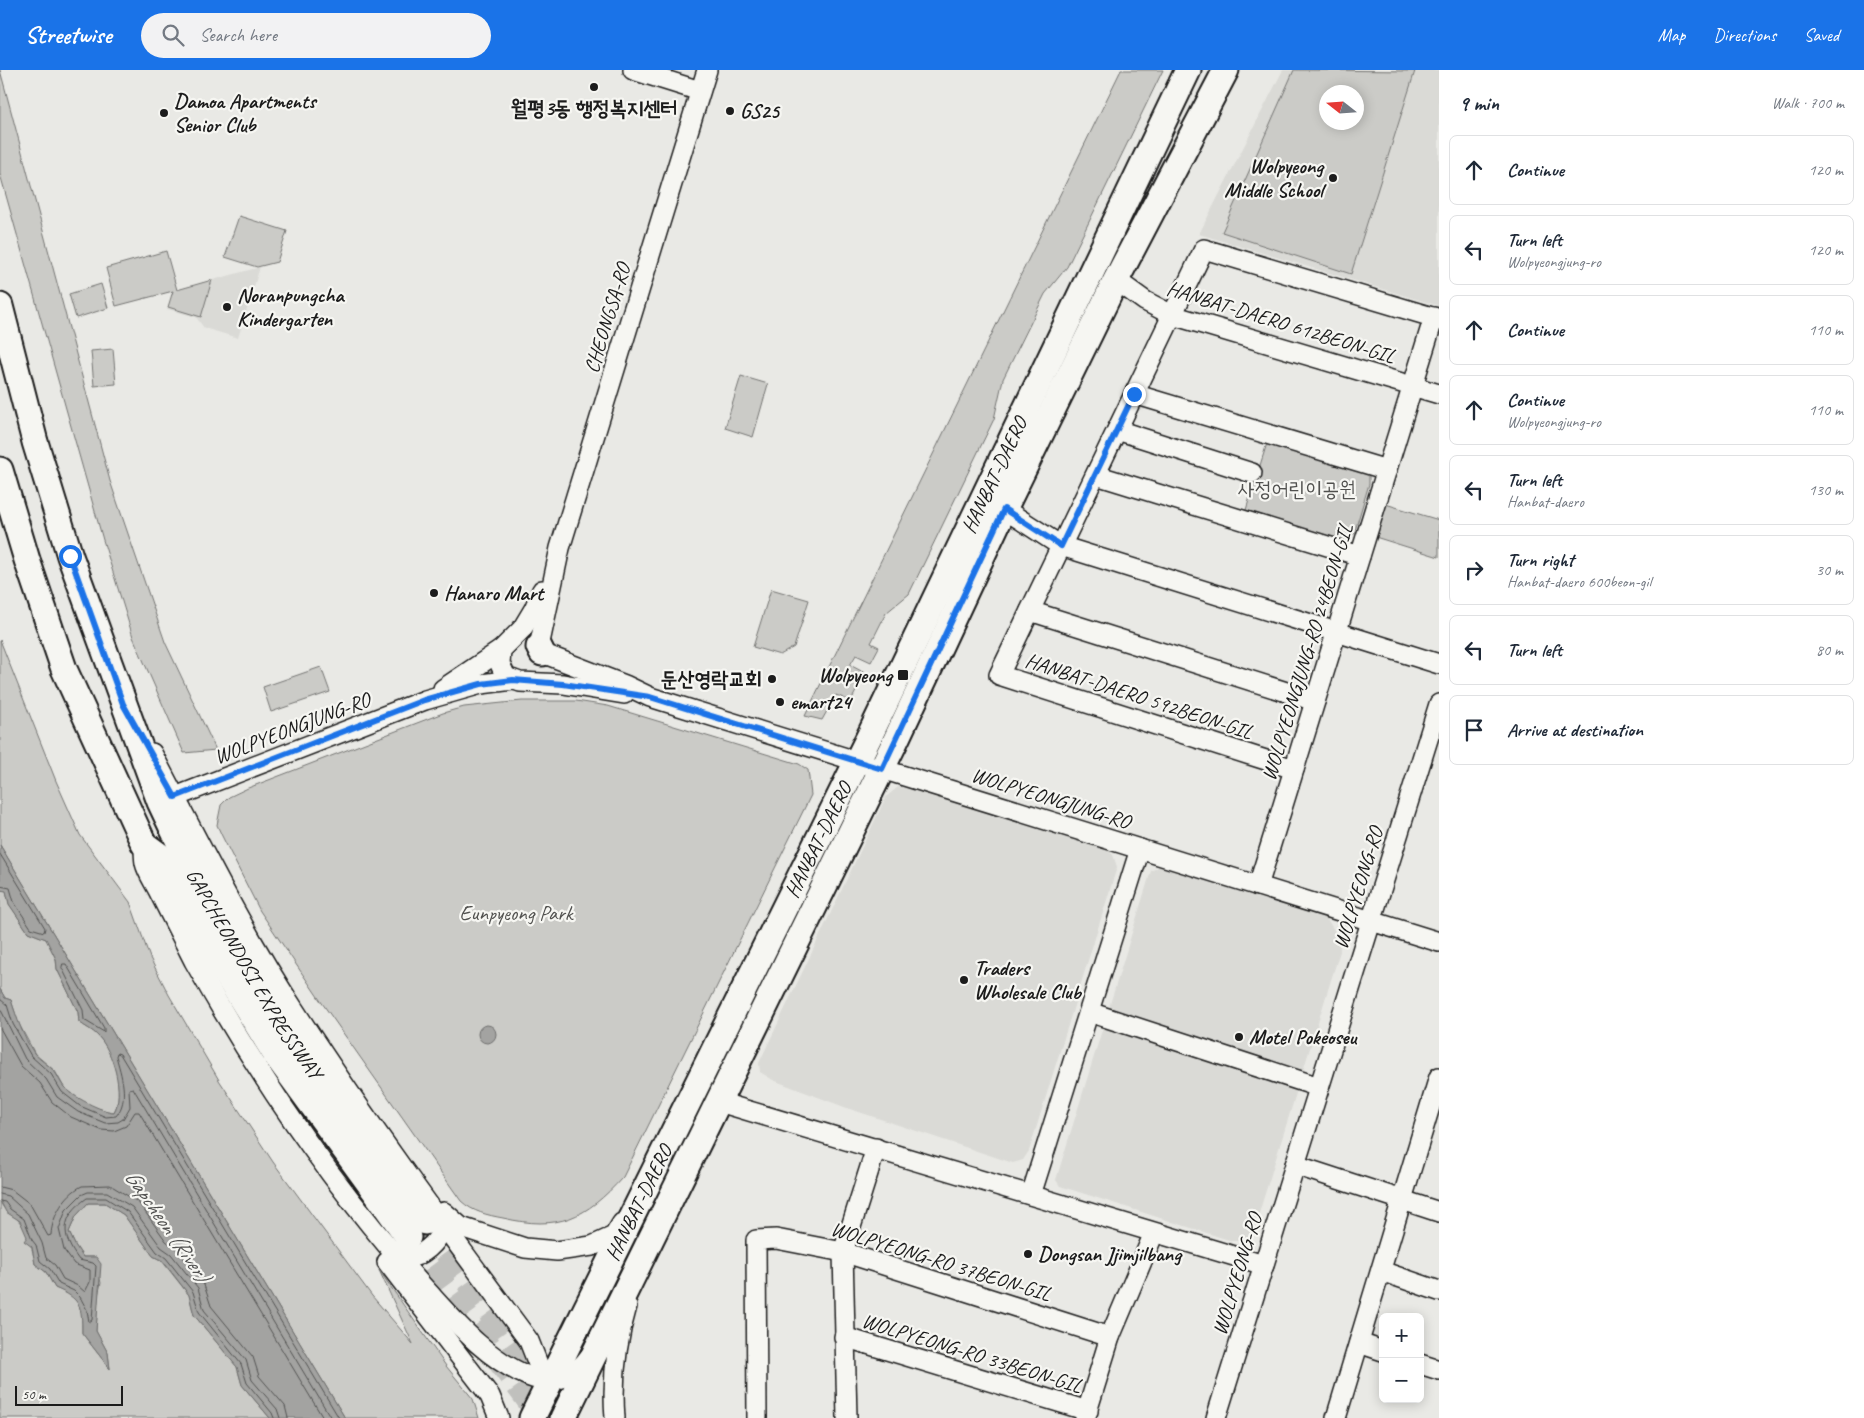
<!DOCTYPE html>
<html lang="en">
<head>
<meta charset="utf-8">
<style>
	:root { --surface:#fff; --page:#f2f2f3; --text:#1f2937; --muted:#747a83; --line:#e0e1e3; --accent:#1a73e8 }
	body { margin:0; font-family:Caveat,"Poor Story",sans-serif; background:var(--page); color:var(--text) }
	.controls { position:absolute; right:15px; bottom:15px; display:grid; overflow:hidden; border-radius:8px; box-shadow:0 2px 12px #0003 }
	.controls button { width:45px; height:45px; display:grid; place-items:center; padding:0; border:0; border-bottom:1px solid var(--line); background:var(--surface); color:var(--text); font:25px sans-serif }
	.compass { position:absolute; left:1319px; top:15px; width:45px; height:45px; border-radius:50%; background:var(--surface); box-shadow:0 2px 12px #0003; rotate:287deg }
	.scale { position:absolute; left:15px; bottom:12px; width:108px; box-sizing:border-box; padding-left:5px; border:2px solid #1c1c1c; border-top:0; font-size:14px; line-height:18px; white-space:nowrap; color:#1c1c1c; -webkit-text-stroke:4px #f6f6f2; paint-order:stroke }
	.stop { position:absolute; width:15px; height:15px; margin:-11px; border:4px solid #1a73e8; border-radius:50%; background:#fff }
	.stop.end { background:#1a73e8; border-color:#fff; box-shadow:0 1px 5px #0008 }
	.list { margin:0; padding:0; list-style:none }
	h2 { display:flex; justify-content:space-between; align-items:center; height:65px; margin:0; padding:0 20px; font-size:21px }
	h2 small { font-size:16px; font-weight:400; color:var(--muted) }
	.list li { display:grid; grid-template-columns:32px 1fr auto; gap:15px; align-items:center; box-sizing:border-box; height:70px; margin:0 10px 10px; padding:0 10px; border:1px solid var(--line); border-radius:8px }
	.list b { display:block; font-size:19px; white-space:nowrap }
	.list p { margin:0; font-size:16px; white-space:nowrap; color:var(--muted) }
	.list em { font-size:16px; font-style:normal; color:var(--muted) }
	.icon { flex:none; width:28px; height:28px; fill:none; stroke:currentColor; stroke-width:2; stroke-linecap:round; stroke-linejoin:round }
	.map { position:relative; flex:none; width:1439px; height:1348px; overflow:hidden }
	header { display:flex; align-items:center; gap:30px; box-sizing:border-box; height:70px; padding:0 25px; background:var(--accent); color:#fff }
	header strong { font-size:24px }
	nav { display:flex; gap:28px; margin-inline-start:auto; font-size:18px }
	.search { width:350px; height:45px; background:var(--page); display:flex; align-items:center; gap:12px; box-sizing:border-box; padding:0 18px; border-radius:28px; color:var(--muted); font-size:19px }
	main { display:flex }
	aside { flex:1; background:var(--surface) }
	.map>svg:first-child { display:block }
	.built { fill:#dadad6; fill-rule:evenodd }
	.green { fill:#cbcbc7; stroke:#747472; fill-rule:evenodd }
	.water { fill:#a3a3a1; stroke:#6d6d6c }
	.lines { fill:none; stroke-linecap:round; stroke-linejoin:round }
	.shore { stroke:#525251; stroke-width:1 }
	.major-tunnel { stroke:#c0c0bd; stroke-width:25; stroke-dasharray:25 12; stroke-linecap:butt }
	.minor-casing { stroke:#1c1c1c; stroke-width:22 }
	.major-casing { stroke:#1c1c1c; stroke-width:29 }
	.minor { stroke:#f6f6f2; stroke-width:19 }
	.major { stroke:#f6f6f2; stroke-width:25 }
	.route { stroke:#1a73e8; stroke-width:6 }
	.poi-dot { fill:#1c1c1c; stroke:#f6f6f2; stroke-width:2 }
	.labels { text-anchor:middle; stroke-width:4.5; stroke-linejoin:round; paint-order:stroke }
	.poi-label { font-size:21px; font-weight:bold; fill:#1c1c1c; stroke:#f6f6f2; text-anchor:start }
	.street-label { font-size:21px; fill:#1c1c1c; stroke:#f6f6f2 }
	.park-label { font-size:21px; fill:#51514f; stroke:#f6f6f2 }
	.water-label { font-size:22px; font-style:italic; fill:#525251; stroke:#f6f6f2 }
</style>
</head>
<body>
<header>
<strong>Streetwise</strong>
<div class="search"><svg class="icon" aria-label="search" viewBox="0 0 24 24"><circle cx="10" cy="10" r="6"/><path d="M15 15l6 6"/></svg>Search here</div>
<nav><a>Map</a><a>Directions</a><a>Saved</a></nav>
</header>
<main>
<div class="map">
<svg width="1439" height="1348" viewBox="0 0 1439 1348">
	<rect width="100%" height="100%" fill="#e9e9e5"/>
	<filter id="ink" filterUnits="userSpaceOnUse"><feTurbulence type="fractalNoise" baseFrequency=".02" numOctaves="2"/><feDisplacementMap in="SourceGraphic" scale="10" xChannelSelector="R" yChannelSelector="G"/><feConvolveMatrix kernelMatrix="1 2 1 2 8 2 1 2 1" color-interpolation-filters="sRGB"/></filter>
	<g filter="url(#ink)">
		<g class="built">
			<path d="M 1283,0 L 1439,0 L 1439,236 L 1199,164 ZM 1326,22 L 1356,22 L 1356,52 L 1326,52 Z"/>
			<path d="M 260,197 L 238,268 L 204,258 L 196,247 L 167,239 L 173,221 Z"/>
			<path d="M 898,717 L 913,718 L 1105,777 L 1113,785 L 1117,797 L 1029,1081 L 1023,1090 L 1013,1093 L 847,1038 L 773,1010 L 760,1002 L 759,993 L 886,727 Z"/>
			<path d="M 1162,795 L 1323,843 L 1339,868 L 1340,881 L 1255,1156 L 1250,1165 L 1241,1171 L 1232,1171 L 1060,1116 L 1056,1110 L 1151,801 Z"/>
		</g>
		<g class="green">
			<path d="M 0,0 L 110,411 L 165,572 L 216,680 L 184,683 L 133,567 L 103,470 L 0,104 Z"/>
			<path d="M 1121,0 L 1163,0 L 1067,197 L 1045,224 L 1003,309 L 994,349 L 909,524 L 886,543 L 871,573 L 879,577 L 871,592 L 856,585 L 850,595 L 865,603 L 851,631 L 836,625 L 822,650 L 805,646 Z"/>
			<path d="M 1294,0 L 1415,1 L 1351,204 L 1222,162 ZM 1326,22 L 1356,22 L 1356,52 L 1326,52 Z"/>
			<path d="M 239,146 L 287,161 L 277,192 L 257,197 L 225,187 Z"/>
			<path d="M 166,181 L 177,220 L 212,210 L 201,247 L 168,237 L 173,221 L 116,236 L 106,198 Z"/>
			<path d="M 101,214 L 108,238 L 76,248 L 69,224 Z"/>
			<path d="M 113,279 L 116,314 L 94,316 L 91,281 Z"/>
			<path d="M 741,306 L 768,314 L 753,367 L 725,358 Z"/>
			<path d="M 1268,370 L 1363,400 L 1369,406 L 1369,414 L 1354,464 L 1349,469 L 1341,472 L 1245,443 Z"/>
			<path d="M 1382,433 L 1439,450 L 1439,487 L 1372,466 Z"/>
			<path d="M 771,519 L 809,530 L 794,577 L 780,585 L 753,577 Z"/>
			<path d="M 0,570 L 56,711 L 80,765 L 130,832 L 150,888 L 169,925 L 219,1010 L 273,1092 L 372,1226 L 413,1274 L 379,1200 L 446,1296 L 473,1329 L 479,1348 L 345,1348 L 0,775 Z"/>
			<path d="M 321,597 L 330,622 L 271,642 L 263,617 Z"/>
			<path d="M 522,631 L 576,631 L 608,636 L 799,694 L 808,700 L 811,725 L 623,1107 C 585,1149 559,1161 503,1148 C 487,1145 473,1142 461,1131 L 320,930 L 260,841 L 222,766 L 217,755 L 221,735 L 229,727 L 248,718 L 443,643 L 464,637 Z"/>
			<path d="M 0,820 L 6,820 L 9,834 L 28,862 L 46,869 L 56,889 L 57,899 L 78,942 L 79,952 C 85,957 93,960 98,966 C 114,982 125,1022 114,1042 C 107,1042 88,1035 82,1032 C 75,1028 73,1022 65,1019 L 55,1001 L 35,984 L 18,952 L 11,930 L 5,928 L 0,919 Z"/>
			<path d="M 0,1130 C 3,1142 11,1142 18,1150 C 28,1160 33,1180 35,1194 L 46,1202 L 55,1218 L 72,1225 L 76,1230 L 82,1242 L 82,1263 L 110,1299 L 108,1283 L 96,1261 L 98,1226 L 101,1213 L 95,1187 L 83,1187 L 75,1175 L 69,1162 L 76,1146 L 88,1133 L 105,1133 L 124,1145 L 153,1186 L 162,1191 L 189,1225 L 194,1245 L 237,1297 L 242,1315 L 270,1348 L 0,1348 Z"/>
		</g>
		<g class="water">
			<path d="M 0,775 L 345,1348 L 270,1348 L 242,1315 L 237,1297 L 194,1245 L 189,1225 L 163,1191 L 153,1186 L 124,1145 L 105,1133 L 88,1133 L 76,1146 L 69,1162 L 75,1175 L 83,1187 L 96,1187 L 101,1194 L 96,1261 L 108,1283 L 110,1299 L 82,1263 C 82,1236 81,1229 55,1218 L 46,1202 L 35,1194 L 32,1177 L 24,1171 L 27,1167 L 20,1151 L 6,1142 L 0,1130 L 0,919 L 5,928 L 11,930 C 17,948 23,967 34,983 C 39,990 48,994 54,1001 C 58,1006 60,1012 64,1017 C 72,1026 102,1042 114,1042 C 125,1024 113,981 98,966 C 93,960 85,957 79,952 L 78,942 L 57,899 L 56,889 L 46,869 L 28,862 L 9,834 L 6,821 L 0,820 Z"/>
			<circle cx="487" cy="964" r="9"/>
		</g>
		<g class="lines">
			<g class="shore">
				<path d="M 0,784 L 45,858 L 44,862 L 31,858 L 14,832 L 10,818 L 0,816"/>
				<path d="M 63,894 L 66,894 L 104,958 L 104,962 L 84,950 L 83,940 L 62,898 Z"/>
				<path d="M 0,929 L 7,935 L 13,954 L 31,986 L 51,1004 L 62,1022 L 80,1036 L 106,1047 L 116,1046 C 130,1030 121,1004 116,986 L 117,983 L 120,984 L 339,1348"/>
				<path d="M 0,938 L 25,989 L 46,1009 L 57,1027 L 78,1042 L 105,1053 L 118,1052 L 123,1049 L 130,1037 L 129,1019 L 133,1018 L 331,1348"/>
				<path d="M 0,958 L 21,996 L 40,1013 L 52,1032 L 71,1047 L 101,1060 L 114,1061 L 126,1056 L 135,1042 L 139,1042 L 323,1348"/>
				<path d="M 0,1117 L 12,1120 L 30,1134 L 48,1166 L 51,1165 C 52,1146 65,1124 82,1116 L 110,1115 L 138,1132 L 166,1171 L 177,1179 L 204,1215 L 211,1236 L 253,1287 L 259,1306 L 285,1336 L 288,1348"/>
				<path d="M 0,1124 L 8,1126 L 28,1144 L 42,1173 L 46,1188 L 55,1195 L 63,1209 L 78,1216 L 85,1222 L 90,1212 L 90,1200 L 74,1194 L 64,1180 L 59,1159 L 66,1140 L 81,1125 L 88,1122 L 107,1122 L 132,1137 L 161,1177 L 171,1184 L 198,1218 L 204,1240 L 246,1290 L 252,1310 L 277,1339 L 280,1348"/>
				<path d="M 0,1131 L 5,1132 L 10,1139 L 24,1149 L 32,1170 L 36,1175 L 40,1191 L 50,1199 L 59,1214 L 74,1221 L 80,1227 L 87,1240 L 89,1252 L 92,1250 L 96,1196 L 93,1193 L 79,1190 C 61,1166 60,1147 87,1128 L 106,1128 L 128,1142 L 157,1182 L 166,1188 L 193,1222 L 199,1242 L 241,1294 L 247,1313 L 272,1343 L 274,1348"/>
			</g>
			<g class="major-tunnel">
				<path d="M 425,1152 L 566,1348"/>
				<path d="M 408,1167 L 542,1348"/>
			</g>
			<g class="minor-casing">
				<g id="minor">
					<path d="M 633,0 L 700,21"/>
					<path d="M 1116,210 L 1145,231 L 1172,245 L 1439,324"/>
					<path d="M 1134,324 L 1387,400"/>
					<path d="M 1117,360 L 1252,403"/>
					<path d="M 1096,405 L 1360,486"/>
					<path d="M 1004,439 L 1061,476 L 1439,594"/>
					<path d="M 542,520 L 534,539 L 522,559 L 501,580 L 500,594 L 506,607 L 520,612 L 563,614 L 624,624"/>
					<path d="M 1030,541 L 1315,631"/>
					<path d="M 539,577 L 560,478 L 707,0"/>
					<path d="M 542,583 L 625,615 L 650,627 L 1439,872"/>
					<path d="M 443,619 L 501,580"/>
					<path d="M 152,683 C 198,770 241,859 295,941 C 368,1054 449,1163 529,1271 L 540,1299 L 544,1327"/>
					<path d="M 1294,699 L 999,605 L 1204,179 L 1439,249"/>
					<path d="M 175,727 L 425,630 L 481,614 L 513,610"/>
					<path d="M 144,774 C 144,780 144,787 145,793 C 147,802 154,812 158,820 C 170,844 182,867 194,891 C 260,1009 337,1123 429,1223 C 458,1255 488,1290 530,1307 C 552,1316 576,1306 589,1287"/>
					<path d="M 1258,816 L 1434,247"/>
					<path d="M 1089,942 L 1319,1017"/>
					<path d="M 719,1032 L 1264,1195"/>
					<path d="M 1295,1095 L 1439,1142"/>
					<path d="M 1031,1125 L 1140,779"/>
					<path d="M 444,1142 L 461,1157 L 525,1178 L 557,1181 L 592,1176 L 614,1166 L 622,1153"/>
					<path d="M 392,1179 C 398,1183 403,1186 410,1187 C 421,1187 438,1172 440,1162 C 441,1157 438,1150 438,1146"/>
					<path d="M 387,1192 L 490,1326 L 499,1348"/>
					<path d="M 1381,1201 L 1439,1221"/>
					<path d="M 844,1267 L 1088,1341"/>
					<path d="M 1359,1273 L 1383,1281"/>
					<path d="M 1420,1294 L 1439,1300"/>
					<path d="M 615,1348 C 612,1310 616,1273 627,1236"/>
					<path d="M 757,1348 L 756,1170 L 776,1169 L 843,1182 L 1110,1267"/>
					<path d="M 847,1348 L 843,1182 L 876,1078"/>
					<path d="M 1085,1348 L 1110,1267 L 1154,1163"/>
					<path d="M 1216,1348 L 1439,634"/>
					<path d="M 1336,1348 L 1439,1007"/>
				</g>
			</g>
			<g class="major-casing">
				<g id="major">
					<path id="s1" d="M 0,236 L 35,372 L 70,486 L 160,732 L 197,810 L 285,961 L 425,1152"/>
					<path d="M 0,400 L 27,490 L 64,599 L 144,774 L 159,785 L 216,888 L 277,987 L 408,1167"/>
					<path d="M 539,577 L 542,583"/>
					<path id="s2" d="M 532,1348 L 870,665 L 1188,0"/>
					<path d="M 563,1348 L 894,674 L 1004,439 L 1116,210 L 1226,0"/>
				</g>
			</g>
			<use href="#minor" class="minor"/>
			<use href="#major" class="major"/>
		</g>
	</g>
	<g class="lines" filter="url(#ink)">
		<path class="route" d="M 70,486 L 123,634 L 175,727 L 424,630 L 481,614 L 513,610 L 563,614 L 650,627 L 882,699 L 1004,439 L 1061,476 L 1134,324"/>
	</g>
	<g class="poi-dot">
		<circle cx="594" cy="17" r="5"/>
		<circle cx="730" cy="41" r="5"/>
		<circle cx="164" cy="43" r="5"/>
		<circle cx="1333" cy="108" r="5"/>
		<circle cx="227" cy="237" r="5"/>
		<circle cx="434" cy="523" r="5"/>
		<rect x="897" y="599" width="12" height="12" rx="2.5"/>
		<circle cx="772" cy="609" r="5"/>
		<circle cx="780" cy="632" r="5"/>
		<circle cx="964" cy="910" r="5"/>
		<circle cx="1239" cy="967" r="5"/>
		<circle cx="1028" cy="1184" r="5"/>
	</g>
	<g class="labels">
		<g class="poi-label">
			<text x="174" y="38">Damoa Apartments<tspan x="174" dy="24">Senior Club</tspan></text>
			<text x="594" y="45" text-anchor="middle">월평3동 행정복지센터</text>
			<text x="740" y="48">GS25</text>
			<text x="1323" y="103" text-anchor="end">Wolpyeong<tspan x="1323" dy="24">Middle School</tspan></text>
			<text x="237" y="232">Noranpungcha<tspan x="237" dy="24">Kindergarten</tspan></text>
			<text x="444" y="530">Hanaro Mart</text>
			<text x="892" y="612" text-anchor="end">Wolpyeong</text>
			<text x="762" y="616" text-anchor="end">둔산영락교회</text>
			<text x="790" y="639">emart24</text>
			<text x="974" y="905">Traders<tspan x="974" dy="24">Wholesale Club</tspan></text>
			<text x="1249" y="974">Motel Pokeoseu</text>
			<text x="1038" y="1191">Dongsan Jjimjilbang</text>
		</g>
		<g class="street-label">
			<text transform="translate(607 248) rotate(-73)" y="7">CHEONGSA-RO</text>
			<text transform="translate(1281 252) rotate(17)" y="7">HANBAT-DAERO 612BEON-GIL</text>
			<text dy="7" stroke="none"><textPath href="#s2" startOffset="1050">HANBAT-DAERO</textPath></text>
			<text transform="translate(1307 582) rotate(-73)" y="7">WOLPYEONGJUNG-RO 24BEON-GIL</text>
			<text transform="translate(1139 626) rotate(18)" y="7">HANBAT-DAERO 592BEON-GIL</text>
			<text transform="translate(292 658) rotate(-21)" y="7">WOLPYEONGJUNG-RO</text>
			<text transform="translate(1051 728) rotate(17)" y="7">WOLPYEONGJUNG-RO</text>
			<text dy="7" stroke="none"><textPath href="#s2" startOffset="645">HANBAT-DAERO</textPath></text>
			<text transform="translate(1358 818) rotate(-73)" y="7">WOLPYEONG-RO</text>
			<text dy="7" stroke="none"><textPath href="#s1" startOffset="718">GAPCHEONDOSI EXPRESSWAY</textPath></text>
			<text dy="7" stroke="none"><textPath href="#s2" startOffset="240">HANBAT-DAERO</textPath></text>
			<text transform="translate(941 1191) rotate(17)" y="7">WOLPYEONG-RO 37BEON-GIL</text>
			<text transform="translate(1237 1204) rotate(-73)" y="7">WOLPYEONG-RO</text>
			<text transform="translate(972 1283) rotate(17)" y="7">WOLPYEONG-RO 33BEON-GIL</text>
		</g>
		<g class="park-label">
			<text x="1297" y="426">사정어린이공원</text>
			<text x="516" y="850">Eunpyeong Park</text>
		</g>
		<g class="water-label">
			<text transform="translate(168 1155) rotate(55)" y="8">Gapcheon (River)</text>
		</g>
	</g>
</svg>
<div class="controls">
<button>+</button>
<button>−</button>
</div>
<svg class="compass" viewBox="-18 -18 36 36"><path d="M0-13l5 13h-10z" fill="#e53935"/><path d="M0 13l5-13h-10z" fill="#747a83"/></svg>
<div class="scale">50 m</div>
<div class="stop" style="left:70px;top:486px"></div>
<div class="stop end" style="left:1134px;top:324px"></div>
</div>
<aside>
<h2>9 min<small>Walk · 700 m</small></h2>
<ul class="list">
<li><svg class="icon" aria-label="ahead" viewBox="0 0 24 24"><path d="M12 20V5M6 11l6-6 6 6"/></svg><div><b>Continue</b></div><em>120 m</em></li>
<li><svg class="icon" aria-label="left" viewBox="0 0 24 24"><path d="M17 20v-9H6M10 6l-5 5 5 5"/></svg><div><b>Turn left</b><p>Wolpyeongjung-ro</p></div><em>120 m</em></li>
<li><svg class="icon" aria-label="ahead" viewBox="0 0 24 24"><path d="M12 20V5M6 11l6-6 6 6"/></svg><div><b>Continue</b></div><em>110 m</em></li>
<li><svg class="icon" aria-label="ahead" viewBox="0 0 24 24"><path d="M12 20V5M6 11l6-6 6 6"/></svg><div><b>Continue</b><p>Wolpyeongjung-ro</p></div><em>110 m</em></li>
<li><svg class="icon" aria-label="left" viewBox="0 0 24 24"><path d="M17 20v-9H6M10 6l-5 5 5 5"/></svg><div><b>Turn left</b><p>Hanbat-daero</p></div><em>130 m</em></li>
<li><svg class="icon" aria-label="right" viewBox="0 0 24 24"><path d="M7 20v-9h11M14 6l5 5-5 5"/></svg><div><b>Turn right</b><p>Hanbat-daero 600beon-gil</p></div><em>30 m</em></li>
<li><svg class="icon" aria-label="left" viewBox="0 0 24 24"><path d="M17 20v-9H6M10 6l-5 5 5 5"/></svg><div><b>Turn left</b></div><em>80 m</em></li>
<li><svg class="icon" aria-label="arrive" viewBox="0 0 24 24"><path d="M6 21V4h12l-3 4 3 4H6"/></svg><div><b>Arrive at destination</b></div></li>
</ul>
</aside>
</main>
</body>
</html>
